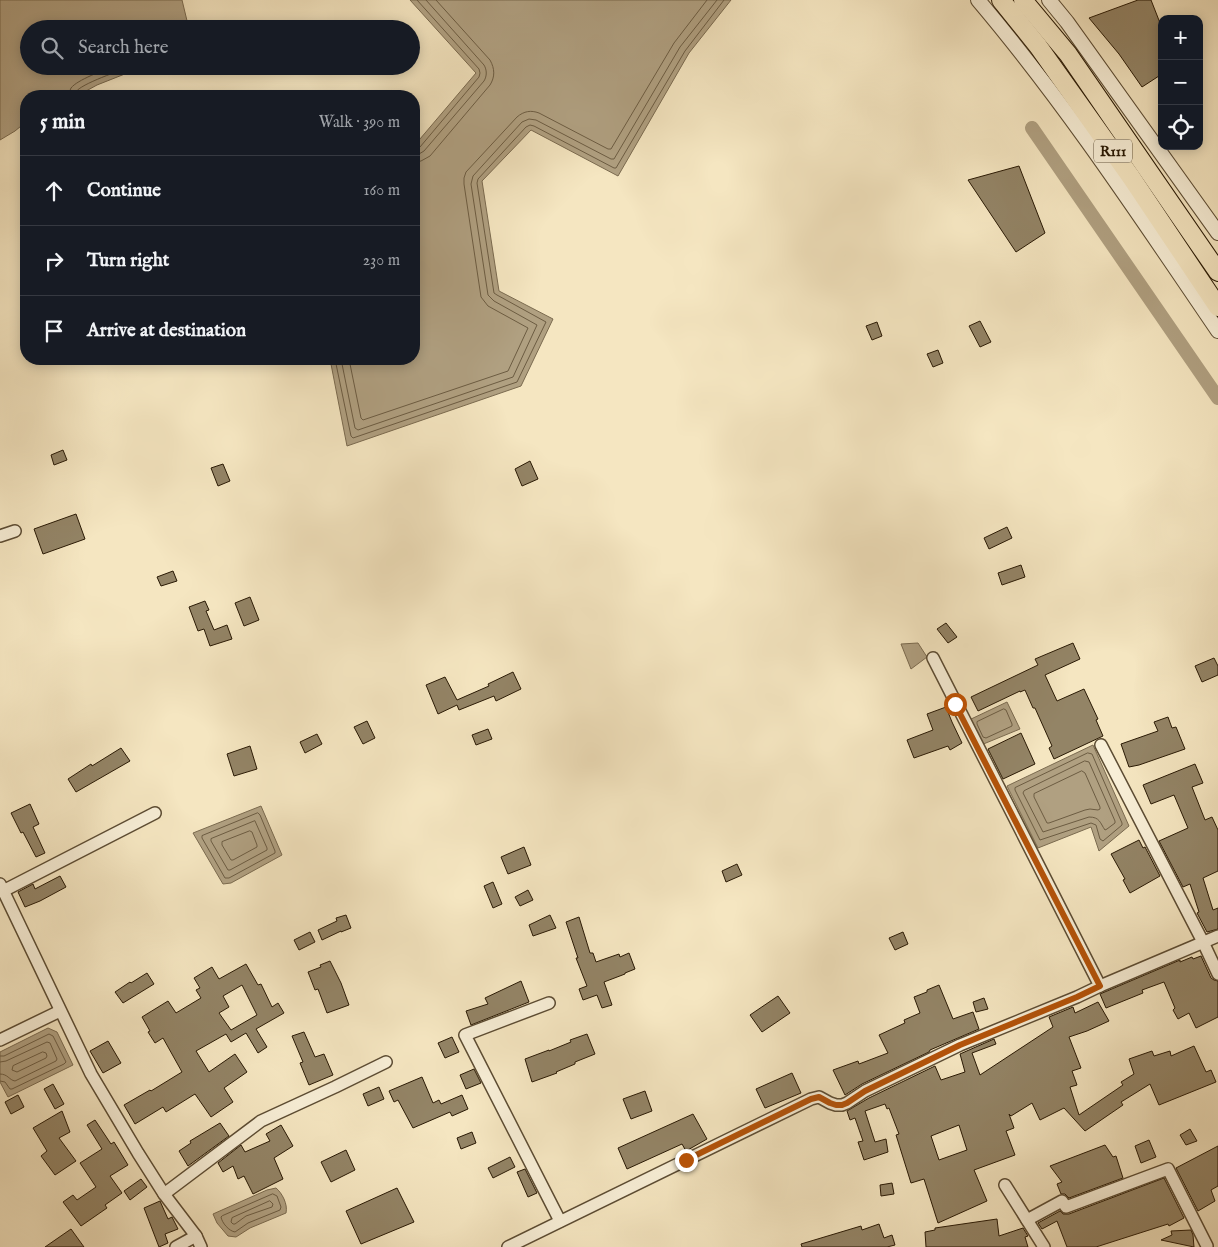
<!DOCTYPE html>
<html lang="en">
<head>
<meta charset="utf-8">
<style>
	:root { --surface:#171b24; --page:#20242c; --text:#f1f3f6; --muted:#9ea1a6; --line:#363941 }
	body { margin:0; font-family:"IM FELL English",serif; background:var(--page); color:var(--text) }
	.controls { position:absolute; right:15px; top:15px; display:grid; overflow:hidden; border-radius:10px; box-shadow:0 2px 12px #0003 }
	.controls button { width:45px; height:45px; display:grid; place-items:center; padding:0; border:0; border-bottom:1px solid var(--line); background:var(--surface); color:var(--text); font:25px sans-serif }
	.stop { position:absolute; width:15px; height:15px; margin:-11px; border:4px solid #b45309; border-radius:50%; background:#fff }
	.stop.end { background:#b45309; border-color:#fff; box-shadow:0 1px 5px #0008 }
	.list { margin:0; padding:0; list-style:none }
	h2 { display:flex; justify-content:space-between; align-items:center; height:65px; margin:0; padding:0 20px; font-size:21px }
	h2 small { font-size:16px; font-weight:400; color:var(--muted) }
	.list li { display:grid; grid-template-columns:32px 1fr auto; gap:15px; align-items:center; box-sizing:border-box; height:70px; padding:0 20px; border-top:1px solid var(--line) }
	.list b { display:block; font-size:19px; white-space:nowrap }
	.list em { font-size:16px; font-style:normal; color:var(--muted) }
	.icon { flex:none; width:28px; height:28px; fill:none; stroke:currentColor; stroke-width:2; stroke-linecap:round; stroke-linejoin:round }
	.map { position:relative; flex:none; width:1218px; height:1247px; overflow:hidden }
	.search { position:absolute; background:var(--surface); box-shadow:0 2px 12px #0003; left:20px; top:20px; width:400px; height:55px; display:flex; align-items:center; gap:12px; box-sizing:border-box; padding:0 18px; border-radius:28px; color:var(--muted); font-size:19px }
	.panel { position:absolute; background:var(--surface); box-shadow:0 2px 12px #0003; left:20px; top:90px; width:400px; height:275px; border-radius:20px }
	.map>svg:first-child { display:block }
	.water { fill:#b0a081; stroke:#7a6a4f }
	.lines { fill:none; stroke-linecap:round; stroke-linejoin:round }
	.shore { stroke:#6c5c42; stroke-width:1 }
	.canal { stroke:#b0a081; stroke-width:14 }
	.building { fill:#938466; stroke:#291904; fill-rule:evenodd }
	.minor-casing { stroke:#5c4c33; stroke-width:14 }
	.tertiary-casing { stroke:#5c4c33; stroke-width:16 }
	.primary-casing { stroke:#291904; stroke-width:20 }
	.minor { stroke:#f8efd7; stroke-width:11 }
	.tertiary { stroke:#f8efd7; stroke-width:14 }
	.primary { stroke:#f5e6c1; stroke-width:18 }
	.route { stroke:#b45309; stroke-width:6 }
	.labels { text-anchor:middle; stroke-width:4; stroke-linejoin:round; paint-order:stroke }
	.shield { fill:#f8efd7; stroke:#675943; stroke-width:1 }
	.shield-label { font-size:14px; font-weight:bold; fill:#291904 }
</style>
</head>
<body>
<div class="map">
<svg width="1218" height="1247" viewBox="0 0 1218 1247">
	<rect width="100%" height="100%" fill="#f5e6c1"/>
	<filter id="stains"><feTurbulence type="fractalNoise" baseFrequency=".004" numOctaves="4"/><feColorMatrix values="0 0 0 0 .2 0 0 0 0 .09 0 0 0 0 .02 0 0 0 .5 -.17"/></filter>
	<radialGradient id="worn" r=".72"><stop offset=".6" stop-color="#630" stop-opacity="0"/><stop offset="1" stop-color="#630" stop-opacity=".3"/></radialGradient>
	<g class="water">
		<path d="M 0,0 L 182,0 L 189,29 L 29,29 L 29,66 L 145,66 L 97,85 L 77,96 L 26,96 L 26,122 L 15,131 L 0,140 Z"/>
		<path d="M 410,0 L 731,0 L 689,53 L 618,176 L 531,130 L 482,181 L 499,291 L 553,319 L 521,386 L 347,446 L 330,359 L 414,359 L 414,146 L 476,73 Z"/>
		<path d="M 918,643 L 927,657 L 911,669 L 901,644 Z"/>
		<path d="M 1007,702 L 1020,729 L 981,745 L 969,720 Z"/>
		<path d="M 1093,745 L 1129,826 L 1099,851 L 1091,827 L 1038,848 L 1007,786 Z"/>
		<path d="M 261,806 L 282,855 L 231,883 L 223,884 L 220,879 L 193,833 Z"/>
		<path d="M 48,1028 L 57,1032 L 73,1065 L 8,1097 L 0,1082 L 0,1052 Z"/>
		<path d="M 276,1188 C 282,1193 288,1204 286,1213 L 250,1228 L 236,1237 L 228,1236 L 217,1223 L 213,1214 L 267,1190 Z"/>
	</g>
	<g class="lines">
		<g class="shore">
			<path d="M 69,96 C 70,93 69,92 71,88 C 77,80 104,70 115,66"/>
			<path d="M 76,96 C 76,95 76,93 76,92 C 80,84 122,70 132,66"/>
			<path d="M 414,149 L 420,147 L 479,77 L 480,73 L 479,69 L 417,0"/>
			<path d="M 414,155 L 419,154 L 424,151 L 484,81 C 487,76 487,70 484,65 L 426,0"/>
			<path d="M 414,162 L 421,161 L 430,156 L 490,85 C 495,77 495,69 490,60 L 436,0"/>
			<path d="M 335,359 L 351,436 L 353,438 L 517,382 L 546,322 L 497,295 L 494,293 L 477,183 L 478,179 L 526,127 L 530,125 L 534,126 L 614,168 L 616,168 L 685,51 L 724,0"/>
			<path d="M 341,359 L 355,428 L 358,430 L 513,377 L 537,325 L 494,301 L 488,295 L 471,184 L 473,176 L 522,122 L 529,119 L 536,120 L 611,159 L 614,159 L 680,47 L 717,0"/>
			<path d="M 349,359 L 361,418 L 363,420 L 508,371 L 528,328 L 488,306 L 481,297 L 464,184 L 464,178 L 466,172 L 517,117 C 524,111 531,110 539,113 L 608,149 L 611,149 L 674,43 L 707,0"/>
			<path d="M 1004,709 L 1006,710 L 1012,724 L 1012,726 L 986,738 L 983,737 L 977,724 L 977,722 Z"/>
			<path d="M 1088,753 L 1092,754 L 1122,823 L 1122,825 L 1103,841 L 1100,839 L 1096,825 L 1091,823 L 1040,840 L 1015,790 L 1015,788 Z"/>
			<path d="M 1085,761 L 1089,762 L 1115,821 L 1115,823 L 1107,829 L 1105,830 C 1100,823 1100,817 1089,817 L 1043,832 L 1023,793 L 1024,791 Z"/>
			<path d="M 1082,771 L 1085,773 L 1100,807 L 1100,809 L 1098,810 L 1090,809 L 1085,810 L 1049,823 L 1047,823 L 1034,797 L 1034,794 Z"/>
			<path d="M 258,813 L 260,815 L 275,851 L 275,853 L 229,878 L 225,878 L 202,838 L 202,836 Z"/>
			<path d="M 255,821 L 267,848 L 267,850 L 230,870 L 228,870 L 211,841 L 211,839 Z"/>
			<path d="M 250,831 L 252,832 L 257,845 L 257,847 L 233,860 L 231,860 L 222,845 L 222,842 Z"/>
			<path d="M 43,1052 L 46,1053 L 47,1056 L 46,1058 L 17,1072 L 12,1070 L 13,1066 Z"/>
			<path d="M 0,1056 L 4,1056 L 49,1034 L 53,1036 L 66,1062 L 64,1064 L 12,1089 L 10,1089 L 5,1082 L 0,1081"/>
			<path d="M 0,1062 L 6,1061 L 47,1042 L 50,1043 L 57,1059 L 56,1061 L 15,1081 C 9,1080 8,1074 0,1074"/>
			<path d="M 273,1194 L 277,1196 L 281,1207 L 280,1210 L 248,1223 L 235,1232 C 229,1231 222,1223 221,1217 L 222,1216 Z"/>
			<path d="M 270,1201 L 273,1204 L 272,1207 L 246,1216 L 235,1224 L 233,1224 L 231,1222 L 232,1218 Z"/>
		</g>
		<path class="canal" d="M 1032,128 L 1218,398"/>
	</g>
	<g class="building">
		<path d="M 1138,0 L 1151,0 L 1162,28 L 1162,74 L 1142,87 L 1119,54 L 1089,18 Z"/>
		<path d="M 1019,166 L 1045,233 L 1016,252 L 968,180 Z"/>
		<path d="M 980,321 L 991,342 L 980,347 L 969,326 Z"/>
		<path d="M 877,322 L 882,336 L 872,340 L 866,326 Z"/>
		<path d="M 938,350 L 943,363 L 933,367 L 927,354 Z"/>
		<path d="M 63,450 L 67,460 L 54,465 L 51,455 Z"/>
		<path d="M 530,461 L 538,479 L 522,486 L 515,469 Z"/>
		<path d="M 223,464 L 230,481 L 218,486 L 211,468 Z"/>
		<path d="M 76,514 L 85,539 L 43,554 L 34,529 Z"/>
		<path d="M 1007,527 L 1012,538 L 989,549 L 984,538 Z"/>
		<path d="M 1021,565 L 1025,577 L 1002,585 L 998,573 Z"/>
		<path d="M 173,571 L 177,581 L 161,586 L 157,577 Z"/>
		<path d="M 250,597 L 259,620 L 244,626 L 235,603 Z"/>
		<path d="M 205,601 L 209,610 L 206,611 L 214,630 L 227,625 L 232,639 L 210,646 L 204,629 L 198,631 L 189,607 Z"/>
		<path d="M 946,623 L 957,637 L 948,643 L 937,629 Z"/>
		<path d="M 1073,643 L 1080,659 L 1045,675 L 1057,701 L 1084,689 L 1098,719 L 1096,720 L 1103,736 L 1054,759 L 1049,748 L 1052,746 L 1035,708 L 1033,708 L 1025,690 L 1020,692 L 1020,691 L 978,711 L 971,697 L 1038,665 L 1035,659 Z"/>
		<path d="M 1214,658 L 1218,666 L 1218,675 L 1202,682 L 1195,666 Z"/>
		<path d="M 513,672 L 521,689 L 496,701 L 494,696 L 459,710 L 457,705 L 438,714 L 426,685 L 445,677 L 457,700 L 489,686 L 488,684 Z"/>
		<path d="M 946,707 L 952,722 L 962,743 L 950,750 L 948,746 L 914,758 L 907,740 L 933,730 L 927,714 Z"/>
		<path d="M 1168,717 L 1172,728 L 1176,727 L 1185,749 L 1139,765 L 1129,767 L 1121,744 L 1158,731 L 1154,722 Z"/>
		<path d="M 367,721 L 375,738 L 363,744 L 354,727 Z"/>
		<path d="M 488,729 L 492,739 L 476,745 L 472,735 Z"/>
		<path d="M 1021,733 L 1035,764 L 1003,779 L 988,749 Z"/>
		<path d="M 317,734 L 322,744 L 305,753 L 300,742 Z"/>
		<path d="M 250,746 L 257,769 L 234,776 L 227,754 Z"/>
		<path d="M 121,748 L 130,761 L 76,792 L 68,779 L 91,764 L 92,766 Z"/>
		<path d="M 1195,764 L 1203,783 L 1192,787 L 1205,820 L 1212,817 L 1218,830 L 1218,871 L 1203,878 L 1213,910 L 1218,908 L 1218,929 L 1207,932 L 1197,913 L 1199,912 L 1190,884 L 1183,887 L 1159,841 L 1188,828 L 1174,795 L 1151,804 L 1143,785 Z"/>
		<path d="M 30,804 L 39,824 L 33,827 L 45,853 L 36,857 L 23,832 L 21,833 L 11,813 Z"/>
		<path d="M 1139,840 L 1143,848 L 1145,847 L 1160,876 L 1130,893 L 1123,880 L 1125,879 L 1111,854 Z"/>
		<path d="M 524,847 L 531,865 L 508,874 L 501,857 Z"/>
		<path d="M 737,864 L 742,875 L 726,882 L 722,871 Z"/>
		<path d="M 60,876 L 66,887 L 40,901 L 25,907 L 18,892 L 33,884 L 35,889 Z"/>
		<path d="M 493,882 L 502,904 L 493,908 L 484,886 Z"/>
		<path d="M 528,890 L 533,900 L 520,906 L 515,897 Z"/>
		<path d="M 346,915 L 351,928 L 341,932 L 341,931 L 322,940 L 318,930 L 337,921 L 336,918 Z"/>
		<path d="M 550,915 L 556,928 L 533,936 L 529,925 Z"/>
		<path d="M 579,917 L 590,953 L 593,953 L 596,962 L 619,954 L 620,957 L 629,953 L 635,969 L 625,973 L 625,974 L 604,982 L 612,1005 L 602,1008 L 597,995 L 583,1000 L 579,989 L 587,986 L 576,958 L 578,958 L 566,922 Z"/>
		<path d="M 310,932 L 315,942 L 299,950 L 294,940 Z"/>
		<path d="M 903,932 L 908,944 L 895,950 L 889,938 Z"/>
		<path d="M 1201,956 L 1211,978 L 1214,980 L 1218,981 L 1218,1017 L 1196,1028 L 1189,1013 L 1178,1019 L 1173,1010 L 1175,1008 L 1164,982 L 1142,990 L 1143,993 L 1106,1008 L 1100,994 L 1180,960 L 1180,962 L 1192,957 L 1193,959 Z"/>
		<path d="M 330,961 L 341,983 L 349,1005 L 327,1013 L 318,989 L 315,990 L 308,972 L 321,967 L 320,965 Z"/>
		<path d="M 246,964 L 258,985 L 261,984 L 272,1007 L 278,1003 L 284,1013 L 256,1029 L 267,1047 L 258,1053 L 246,1033 L 231,1042 L 226,1034 L 196,1051 L 209,1072 L 235,1054 L 247,1072 L 224,1088 L 233,1102 L 211,1117 L 195,1094 L 166,1112 L 163,1107 L 135,1124 L 124,1105 L 150,1090 L 151,1091 L 182,1072 L 163,1038 L 155,1043 L 148,1032 L 150,1031 L 142,1017 L 168,1001 L 176,1013 L 201,998 L 196,990 L 200,988 L 194,978 L 212,967 L 219,979 ZM 242,985 L 257,1015 L 231,1030 L 219,1013 L 229,1007 L 223,996 Z"/>
		<path d="M 147,973 L 154,984 L 123,1003 L 115,992 L 130,982 L 131,983 Z"/>
		<path d="M 521,981 L 529,1002 L 471,1025 L 466,1011 L 488,1004 L 485,998 Z"/>
		<path d="M 939,985 L 953,1019 L 973,1012 L 979,1029 L 930,1050 L 929,1052 L 862,1084 L 845,1095 L 833,1070 L 858,1061 L 859,1064 L 888,1053 L 879,1035 L 905,1023 L 904,1020 L 920,1013 L 914,997 L 927,992 L 927,990 Z"/>
		<path d="M 778,996 L 790,1013 L 762,1032 L 750,1015 Z"/>
		<path d="M 984,998 L 988,1009 L 976,1012 L 973,1002 Z"/>
		<path d="M 1098,1002 L 1109,1021 L 1087,1031 L 1069,1037 L 1081,1068 L 1072,1071 L 1077,1085 L 1070,1087 L 1079,1115 L 1123,1085 L 1121,1082 L 1134,1074 L 1129,1059 L 1152,1051 L 1154,1056 L 1170,1051 L 1171,1056 L 1194,1046 L 1206,1072 L 1211,1070 L 1216,1082 L 1159,1105 L 1150,1084 L 1121,1102 L 1123,1105 L 1085,1131 L 1064,1108 L 1040,1120 L 1032,1103 L 1011,1116 L 1009,1114 L 1014,1128 L 1006,1131 L 1015,1155 L 974,1170 L 987,1201 L 938,1223 L 924,1179 L 911,1183 L 896,1135 L 899,1134 L 889,1108 L 887,1109 L 885,1104 L 865,1111 L 875,1142 L 886,1139 L 888,1152 L 864,1160 L 858,1142 L 863,1141 L 855,1118 L 850,1120 L 847,1111 L 869,1098 L 935,1066 L 941,1080 L 965,1072 L 960,1054 L 994,1039 L 996,1044 L 972,1053 L 980,1075 L 1053,1027 L 1049,1017 L 1073,1007 L 1075,1013 ZM 959,1125 L 967,1150 L 939,1160 L 931,1136 Z"/>
		<path d="M 304,1032 L 315,1057 L 324,1054 L 333,1075 L 309,1085 L 300,1063 L 303,1062 L 292,1036 Z"/>
		<path d="M 587,1034 L 595,1054 L 575,1062 L 575,1064 L 556,1072 L 557,1073 L 532,1082 L 525,1059 L 549,1050 L 549,1051 L 571,1042 L 570,1040 Z"/>
		<path d="M 452,1037 L 459,1052 L 445,1058 L 438,1043 Z"/>
		<path d="M 108,1041 L 121,1063 L 103,1073 L 90,1051 Z"/>
		<path d="M 474,1069 L 481,1083 L 466,1089 L 460,1075 Z"/>
		<path d="M 792,1073 L 801,1093 L 765,1108 L 756,1089 Z"/>
		<path d="M 422,1077 L 433,1103 L 439,1100 L 441,1104 L 462,1095 L 468,1109 L 452,1116 L 450,1112 L 413,1128 L 398,1100 L 394,1102 L 389,1091 Z"/>
		<path d="M 53,1084 L 64,1104 L 55,1109 L 44,1089 Z"/>
		<path d="M 379,1087 L 384,1099 L 368,1106 L 363,1094 Z"/>
		<path d="M 645,1091 L 652,1111 L 631,1119 L 623,1099 Z"/>
		<path d="M 18,1095 L 24,1107 L 11,1114 L 5,1102 Z"/>
		<path d="M 62,1111 L 70,1132 L 59,1138 L 76,1161 L 55,1175 L 41,1156 L 47,1151 L 33,1128 Z"/>
		<path d="M 693,1114 L 707,1139 L 686,1151 L 682,1144 L 627,1169 L 618,1148 Z"/>
		<path d="M 95,1120 L 111,1144 L 114,1142 L 128,1165 L 110,1176 L 122,1193 L 105,1205 L 107,1208 L 81,1226 L 63,1202 L 73,1195 L 77,1200 L 96,1187 L 80,1163 L 102,1149 L 87,1125 Z"/>
		<path d="M 220,1123 L 229,1136 L 188,1166 L 179,1151 L 191,1143 L 190,1141 Z"/>
		<path d="M 281,1125 L 293,1146 L 274,1158 L 283,1179 L 253,1194 L 244,1176 L 238,1179 L 233,1166 L 223,1172 L 218,1163 L 241,1145 L 245,1152 L 270,1141 L 266,1134 Z"/>
		<path d="M 1190,1129 L 1197,1141 L 1186,1145 L 1180,1135 Z"/>
		<path d="M 472,1132 L 476,1143 L 461,1149 L 457,1138 Z"/>
		<path d="M 1149,1140 L 1156,1157 L 1141,1163 L 1135,1146 Z"/>
		<path d="M 1105,1145 L 1113,1157 L 1116,1156 L 1123,1178 L 1069,1198 L 1065,1194 L 1061,1194 L 1057,1184 L 1062,1182 L 1050,1166 Z"/>
		<path d="M 1218,1146 L 1218,1186 L 1211,1190 L 1215,1201 L 1198,1211 L 1176,1168 Z"/>
		<path d="M 346,1150 L 355,1170 L 331,1182 L 321,1162 Z"/>
		<path d="M 510,1157 L 515,1167 L 493,1178 L 488,1168 Z"/>
		<path d="M 525,1169 L 537,1193 L 528,1197 L 517,1172 Z"/>
		<path d="M 1164,1178 L 1184,1218 L 1169,1226 L 1168,1224 L 1096,1247 L 1067,1247 L 1057,1221 L 1042,1229 L 1038,1223 L 1060,1211 L 1063,1214 L 1069,1214 Z"/>
		<path d="M 141,1179 L 147,1187 L 130,1200 L 124,1191 Z"/>
		<path d="M 892,1183 L 894,1194 L 881,1196 L 880,1185 Z"/>
		<path d="M 397,1188 L 414,1222 L 361,1244 L 346,1211 Z"/>
		<path d="M 160,1201 L 168,1219 L 172,1217 L 178,1229 L 165,1234 L 168,1243 L 159,1247 L 144,1208 Z"/>
		<path d="M 997,1219 L 999,1236 L 1023,1228 L 1028,1236 L 1025,1237 L 1028,1247 L 926,1247 L 925,1232 L 935,1230 L 935,1228 Z"/>
		<path d="M 879,1224 L 884,1238 L 892,1235 L 895,1245 L 887,1247 L 802,1247 L 801,1244 L 861,1226 L 862,1230 Z"/>
		<path d="M 71,1229 L 84,1247 L 45,1247 Z"/>
		<path d="M 1191,1230 L 1193,1235 L 1194,1247 L 1161,1240 L 1172,1235 L 1171,1231 Z"/>
	</g>
	<g class="lines">
		<g class="minor-casing">
			<g id="minor">
				<path d="M 0,536 L 15,531"/>
				<path d="M 933,658 L 1100,986"/>
				<path d="M 1101,745 L 1203,942 L 1218,974"/>
				<path d="M 0,884 L 91,1074 L 138,1153 L 164,1194 L 196,1236 L 201,1247"/>
				<path d="M 3,891 L 155,813"/>
				<path d="M 549,1003 L 465,1035 L 560,1221"/>
				<path d="M 0,1040 L 60,1011"/>
				<path d="M 1005,1185 L 1044,1247"/>
				<path d="M 164,1194 L 261,1121 L 335,1087 L 386,1062"/>
				<path d="M 1027,1220 L 1062,1201 L 1066,1207 L 1168,1169 L 1207,1246"/>
				<path d="M 176,1247 L 196,1236"/>
				<path d="M 508,1247 L 811,1099 L 819,1097 L 830,1103 L 836,1105 L 842,1105 L 847,1103 L 865,1091 L 960,1045 L 1077,997 L 1100,986 L 1218,936"/>
			</g>
		</g>
		<g class="tertiary-casing">
			<g id="tertiary">
				<path d="M 978,0 C 1066,104 1141,218 1218,331"/>
				<path d="M 1049,0 L 1067,22 L 1218,233"/>
			</g>
		</g>
		<g class="primary-casing">
			<g id="primary">
				<path d="M 1001,0 L 1038,46 L 1131,177 L 1218,307"/>
				<path d="M 1023,0 L 1068,54 L 1218,272"/>
			</g>
		</g>
		<use href="#minor" class="minor"/>
		<use href="#tertiary" class="tertiary"/>
		<use href="#primary" class="primary"/>
	</g>
	<g class="lines">
		<path class="route" d="M 686,1160 L 811,1099 L 819,1097 L 830,1103 L 836,1105 L 842,1105 L 847,1103 L 865,1091 L 960,1045 L 1077,997 L 1100,986 L 955,704"/>
	</g>
	<g class="labels">
		<rect class="shield" x="1094" y="139.5" width="38" height="23" rx="4"/>
		<g class="shield-label">
			<text x="1113" y="156">R111</text>
		</g>
	</g>
	<rect width="100%" height="100%" filter="url(#stains)"/>
	<rect width="100%" height="100%" fill="url(#worn)"/>
</svg>
<div class="controls">
<button>+</button>
<button>−</button>
<button><svg class="icon" aria-label="locate" viewBox="0 0 24 24"><circle cx="12" cy="12" r="6"/><path d="M12 2v4M12 18v4M2 12h4M18 12h4"/></svg></button>
</div>
<div class="stop" style="left:955px;top:704px"></div>
<div class="stop end" style="left:686px;top:1160px"></div>
<div class="search"><svg class="icon" aria-label="search" viewBox="0 0 24 24"><circle cx="10" cy="10" r="6"/><path d="M15 15l6 6"/></svg>Search here</div>
<section class="panel">
<h2>5 min<small>Walk · 390 m</small></h2>
<ul class="list">
<li><svg class="icon" aria-label="ahead" viewBox="0 0 24 24"><path d="M12 20V5M6 11l6-6 6 6"/></svg><div><b>Continue</b></div><em>160 m</em></li>
<li><svg class="icon" aria-label="right" viewBox="0 0 24 24"><path d="M7 20v-9h11M14 6l5 5-5 5"/></svg><div><b>Turn right</b></div><em>230 m</em></li>
<li><svg class="icon" aria-label="arrive" viewBox="0 0 24 24"><path d="M6 21V4h12l-3 4 3 4H6"/></svg><div><b>Arrive at destination</b></div></li>
</ul>
</section>
</div>
</body>
</html>
